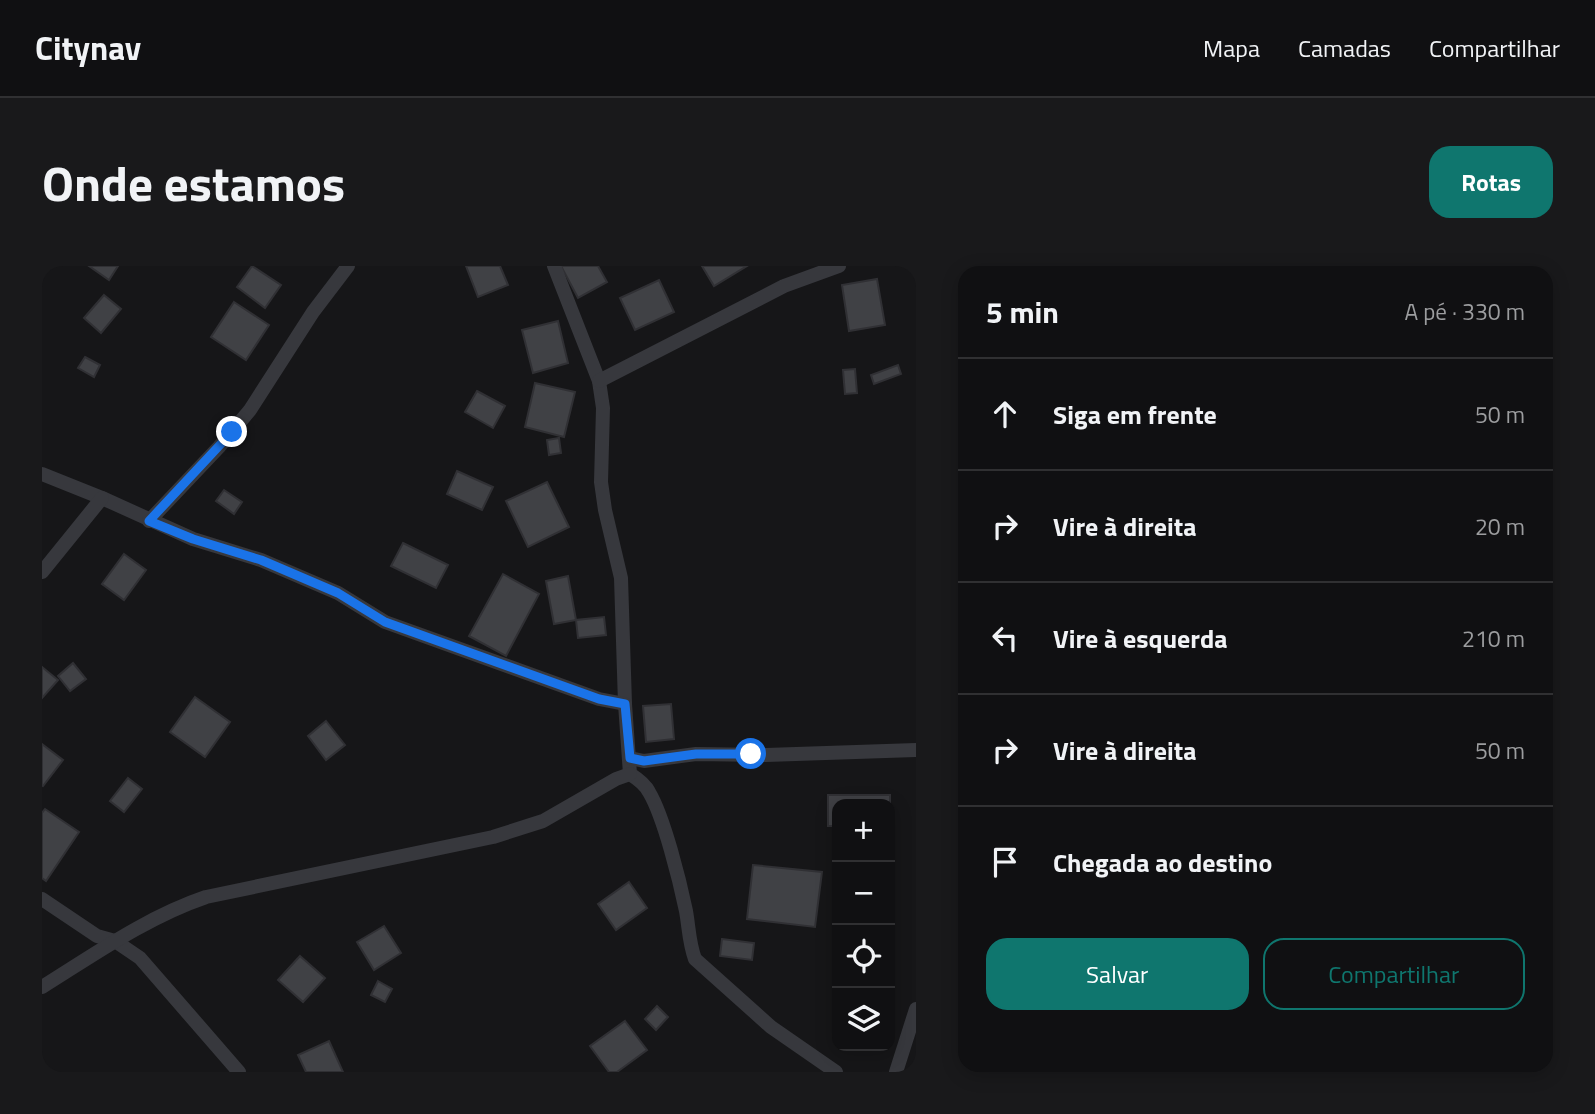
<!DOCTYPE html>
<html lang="pt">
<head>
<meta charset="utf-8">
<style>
	:root { --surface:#101012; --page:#19191b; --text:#f1f3f6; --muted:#9c9d9f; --line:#303032; --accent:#0f766e }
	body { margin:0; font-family:"Titillium Web",sans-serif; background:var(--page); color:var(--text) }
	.controls { position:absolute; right:21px; bottom:21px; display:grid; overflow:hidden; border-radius:14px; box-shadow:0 4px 18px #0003 }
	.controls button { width:63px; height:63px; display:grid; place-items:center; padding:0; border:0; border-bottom:2px solid var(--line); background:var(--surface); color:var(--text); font:35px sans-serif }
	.stop { position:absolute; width:21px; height:21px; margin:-16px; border:5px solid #1a73e8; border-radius:50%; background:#fff }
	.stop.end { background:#1a73e8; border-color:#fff; box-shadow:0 2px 7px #0008 }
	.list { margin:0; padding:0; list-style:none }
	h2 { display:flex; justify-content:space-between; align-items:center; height:91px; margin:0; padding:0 28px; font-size:30px }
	h2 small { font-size:23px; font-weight:400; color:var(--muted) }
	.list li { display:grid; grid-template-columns:46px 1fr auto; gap:21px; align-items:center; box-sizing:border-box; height:112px; padding:0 28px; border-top:2px solid var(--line) }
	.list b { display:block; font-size:26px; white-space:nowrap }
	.list em { font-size:23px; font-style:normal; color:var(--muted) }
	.actions { display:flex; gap:14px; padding:21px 28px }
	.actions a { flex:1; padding:16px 0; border:2px solid var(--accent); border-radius:21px; text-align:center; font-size:24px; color:var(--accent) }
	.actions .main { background:var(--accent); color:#fff }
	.icon { flex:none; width:38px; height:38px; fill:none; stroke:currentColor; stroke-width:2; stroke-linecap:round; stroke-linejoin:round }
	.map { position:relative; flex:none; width:874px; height:806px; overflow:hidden; border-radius:21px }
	header { display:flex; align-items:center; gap:42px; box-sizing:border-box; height:98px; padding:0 35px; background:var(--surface); border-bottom:2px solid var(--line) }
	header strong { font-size:33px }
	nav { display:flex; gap:38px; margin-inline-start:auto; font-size:24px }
	.intro { display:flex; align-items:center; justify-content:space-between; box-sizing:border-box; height:168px; padding:0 42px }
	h1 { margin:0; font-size:49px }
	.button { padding:18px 32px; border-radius:21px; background:var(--accent); color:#fff; font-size:24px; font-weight:700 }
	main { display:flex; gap:42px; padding:0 42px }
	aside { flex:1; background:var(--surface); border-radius:21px; box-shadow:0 4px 18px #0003 }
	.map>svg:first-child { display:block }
	.building { fill:#404145; stroke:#303034; stroke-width:2 }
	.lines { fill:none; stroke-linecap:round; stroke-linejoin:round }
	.minor { stroke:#37383d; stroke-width:14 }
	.route { stroke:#1a73e8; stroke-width:9 }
</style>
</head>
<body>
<header>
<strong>Citynav</strong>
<nav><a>Mapa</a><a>Camadas</a><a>Compartilhar</a></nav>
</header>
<div class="intro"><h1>Onde estamos</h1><a class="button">Rotas</a></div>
<main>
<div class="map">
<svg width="874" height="806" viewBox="0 0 874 806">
	<rect width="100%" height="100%" fill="#161618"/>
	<g class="building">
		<path d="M 47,0 L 76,0 L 67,14 Z"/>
		<path d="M 210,0 L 239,19 L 223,42 L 195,21 Z"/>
		<path d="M 424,0 L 458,0 L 466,19 L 436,31 Z"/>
		<path d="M 519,0 L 556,0 L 565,16 L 536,32 Z"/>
		<path d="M 660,0 L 705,0 L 672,20 Z"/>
		<path d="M 835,13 L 843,59 L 807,65 L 800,19 Z"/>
		<path d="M 617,14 L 632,46 L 593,64 L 578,32 Z"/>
		<path d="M 62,29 L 79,43 L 59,67 L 42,52 Z"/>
		<path d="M 192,36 L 227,59 L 204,94 L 169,71 Z"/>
		<path d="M 516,55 L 526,97 L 491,107 L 480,64 Z"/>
		<path d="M 43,91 L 58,99 L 52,111 L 36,102 Z"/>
		<path d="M 856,99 L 859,108 L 832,118 L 829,109 Z"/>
		<path d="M 813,103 L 815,127 L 803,128 L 801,104 Z"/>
		<path d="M 493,117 L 533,126 L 522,171 L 483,161 Z"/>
		<path d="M 435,125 L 463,140 L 451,162 L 423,146 Z"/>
		<path d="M 517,172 L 519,187 L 507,189 L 505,174 Z"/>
		<path d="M 415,205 L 451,221 L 440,244 L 405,228 Z"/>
		<path d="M 505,216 L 527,261 L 486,281 L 464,235 Z"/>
		<path d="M 182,224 L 200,236 L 192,248 L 174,235 Z"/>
		<path d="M 361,277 L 406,299 L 394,322 L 349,300 Z"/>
		<path d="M 82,288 L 104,304 L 82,334 L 60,318 Z"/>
		<path d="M 461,308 L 497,328 L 464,390 L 427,370 Z"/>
		<path d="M 526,310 L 534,354 L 512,358 L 504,315 Z"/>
		<path d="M 562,351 L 564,369 L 536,372 L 534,354 Z"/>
		<path d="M 31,397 L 44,413 L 28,425 L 16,410 Z"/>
		<path d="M 0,401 L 16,414 L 0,432 Z"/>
		<path d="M 153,431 L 188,456 L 163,491 L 128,466 Z"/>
		<path d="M 629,438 L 632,473 L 604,476 L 601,440 Z"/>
		<path d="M 284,455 L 303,479 L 284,494 L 266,470 Z"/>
		<path d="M 0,478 L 21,494 L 1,520 L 0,519 Z"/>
		<path d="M 86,512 L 100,523 L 82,546 L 68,535 Z"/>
		<path d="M 786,529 L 848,529 L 848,538 L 795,538 L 795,560 L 786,560 Z"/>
		<path d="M 3,543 L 37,566 L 4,615 L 0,612 L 0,547 Z"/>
		<path d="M 711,599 L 780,606 L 773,661 L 705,653 Z"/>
		<path d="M 587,616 L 605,642 L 574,664 L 556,638 Z"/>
		<path d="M 342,660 L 359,687 L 332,704 L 315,676 Z"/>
		<path d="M 680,673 L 712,677 L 710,694 L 678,690 Z"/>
		<path d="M 258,690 L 283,712 L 261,736 L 236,714 Z"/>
		<path d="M 336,715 L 350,723 L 343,736 L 329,729 Z"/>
		<path d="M 615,740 L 626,751 L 614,764 L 603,753 Z"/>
		<path d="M 583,755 L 605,784 L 575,806 L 567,806 L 548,780 Z"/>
		<path d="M 287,775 L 301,806 L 264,806 L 256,789 Z"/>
	</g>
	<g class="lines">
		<g class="minor">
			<path d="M 512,0 L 557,115 L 561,142 L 559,216 L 563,244 L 579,312 L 583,438 L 588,508"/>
			<path d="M 557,115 L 742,20 L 797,0"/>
			<path d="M 0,208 L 60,232 L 151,273 L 219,294 L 296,327 L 343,356 L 557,433 L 583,438"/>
			<path d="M 107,255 L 177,181 L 208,144 L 271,46 L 306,0"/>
			<path d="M 0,306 L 60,232"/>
			<path d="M 588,492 L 602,495 L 654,488 L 724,489 L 874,484"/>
			<path d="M 588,508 C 596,513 603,518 607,526 C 622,551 638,616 644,645 C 647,662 647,677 653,693 L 729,761 L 794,806"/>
			<path d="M 0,633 L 55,670 L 73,675 L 98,692 L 197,806"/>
			<path d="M 0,721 C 53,688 105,651 164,631 L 451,571 L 501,555 L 574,513 L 588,508"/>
			<path d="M 854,806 L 874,743"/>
		</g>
	</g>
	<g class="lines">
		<path class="route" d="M 190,166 L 107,255 L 151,273 L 219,294 L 296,327 L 343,356 L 557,433 L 583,438 L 588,492 L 602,495 L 654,488 L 709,488"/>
	</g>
</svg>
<div class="controls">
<button>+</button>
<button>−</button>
<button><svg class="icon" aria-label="locate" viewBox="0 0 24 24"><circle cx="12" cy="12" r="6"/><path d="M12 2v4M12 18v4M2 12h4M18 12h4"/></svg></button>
<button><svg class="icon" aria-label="layers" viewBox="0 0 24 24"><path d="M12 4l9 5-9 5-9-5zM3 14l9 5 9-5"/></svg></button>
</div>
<div class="stop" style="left:709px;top:488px"></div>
<div class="stop end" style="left:190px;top:166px"></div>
</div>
<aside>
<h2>5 min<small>A pé · 330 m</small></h2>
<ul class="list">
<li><svg class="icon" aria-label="ahead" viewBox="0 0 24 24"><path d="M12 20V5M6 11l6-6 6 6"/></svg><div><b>Siga em frente</b></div><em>50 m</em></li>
<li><svg class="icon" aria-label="right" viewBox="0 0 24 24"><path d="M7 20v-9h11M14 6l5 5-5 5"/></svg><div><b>Vire à direita</b></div><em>20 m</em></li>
<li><svg class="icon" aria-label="left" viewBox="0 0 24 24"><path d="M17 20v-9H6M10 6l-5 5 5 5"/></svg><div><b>Vire à esquerda</b></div><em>210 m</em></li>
<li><svg class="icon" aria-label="right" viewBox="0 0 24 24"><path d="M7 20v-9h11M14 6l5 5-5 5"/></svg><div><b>Vire à direita</b></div><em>50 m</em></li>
<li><svg class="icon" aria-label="arrive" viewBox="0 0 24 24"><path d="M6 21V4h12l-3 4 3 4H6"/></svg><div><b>Chegada ao destino</b></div></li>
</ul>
<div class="actions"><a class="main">Salvar</a><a>Compartilhar</a></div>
</aside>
</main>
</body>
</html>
